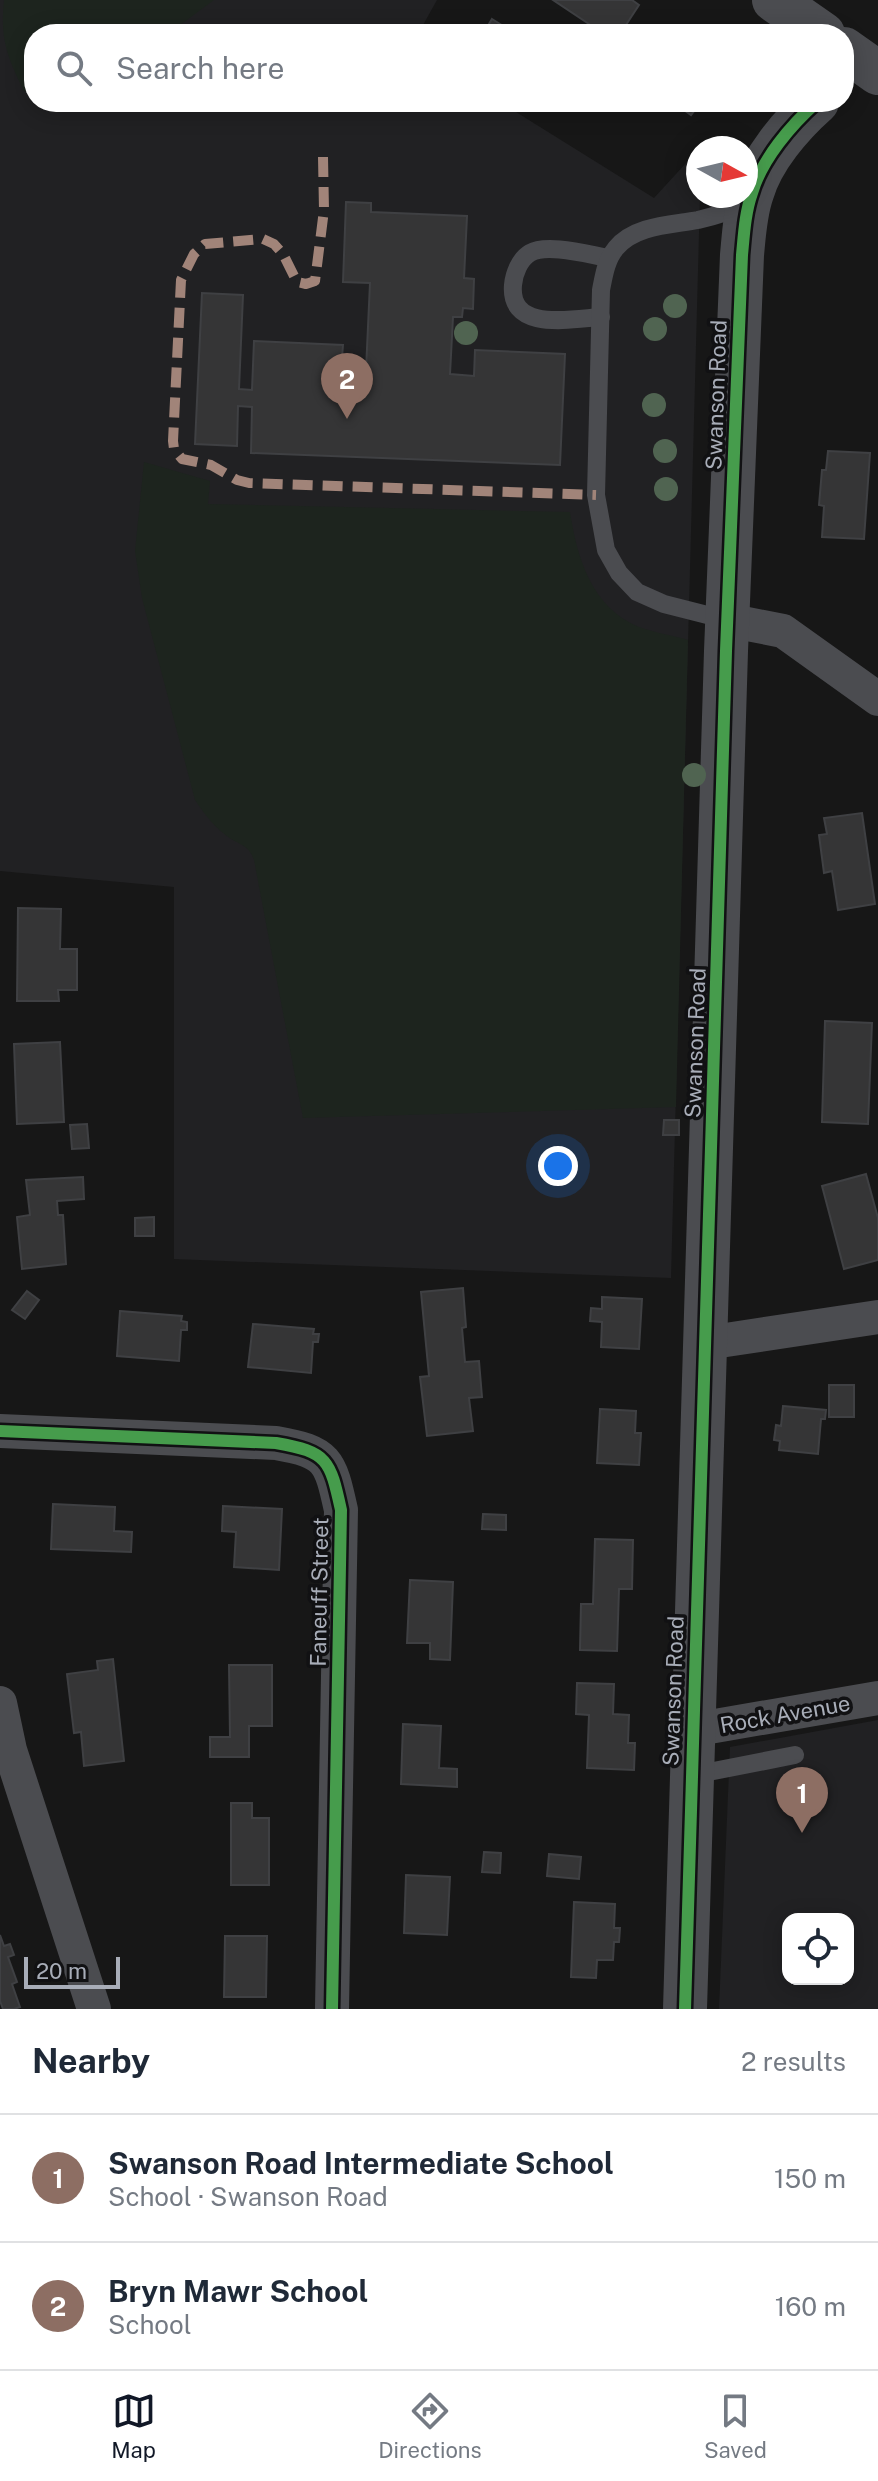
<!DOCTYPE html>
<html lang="en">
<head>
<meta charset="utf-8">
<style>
	:root { --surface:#fff; --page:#f6f6f7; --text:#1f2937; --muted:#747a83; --line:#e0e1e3; --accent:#111827 }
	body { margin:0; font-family:"Public Sans",sans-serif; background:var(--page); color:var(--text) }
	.controls { position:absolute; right:24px; bottom:24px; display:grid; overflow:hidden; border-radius:16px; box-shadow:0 4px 20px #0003 }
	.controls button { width:72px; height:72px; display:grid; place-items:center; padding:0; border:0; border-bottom:2px solid var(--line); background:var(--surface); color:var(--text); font:40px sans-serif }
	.compass { position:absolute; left:686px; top:136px; width:72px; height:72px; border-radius:50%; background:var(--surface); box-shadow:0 4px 20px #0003; rotate:98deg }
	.scale { position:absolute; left:24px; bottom:20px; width:96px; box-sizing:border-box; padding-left:8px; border:4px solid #a8adb8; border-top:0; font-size:22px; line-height:28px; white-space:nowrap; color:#a8adb8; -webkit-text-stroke:6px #111113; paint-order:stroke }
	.you { position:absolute; left:558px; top:1166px; width:28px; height:28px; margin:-20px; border:6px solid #fff; border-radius:50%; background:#1a73e8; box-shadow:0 0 0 12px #1a73e833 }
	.badge { display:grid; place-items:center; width:52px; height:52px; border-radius:50%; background:var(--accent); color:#fff; font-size:26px; font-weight:700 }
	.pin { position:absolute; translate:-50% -66px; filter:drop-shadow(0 2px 4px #0008) }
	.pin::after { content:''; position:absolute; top:42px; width:28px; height:24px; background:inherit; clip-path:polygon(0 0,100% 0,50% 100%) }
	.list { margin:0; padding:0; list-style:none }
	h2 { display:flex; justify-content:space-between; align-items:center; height:104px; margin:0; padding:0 32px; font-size:34px }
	h2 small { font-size:26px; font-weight:400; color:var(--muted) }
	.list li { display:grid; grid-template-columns:52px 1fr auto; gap:24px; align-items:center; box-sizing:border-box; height:128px; padding:0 32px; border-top:2px solid var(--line) }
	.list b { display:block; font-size:30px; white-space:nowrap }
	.list p { margin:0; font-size:26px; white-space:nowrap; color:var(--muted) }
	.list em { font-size:26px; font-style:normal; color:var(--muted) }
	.icon { flex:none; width:44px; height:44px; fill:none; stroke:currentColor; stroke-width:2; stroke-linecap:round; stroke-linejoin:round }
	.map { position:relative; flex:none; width:878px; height:2009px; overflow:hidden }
	.search { position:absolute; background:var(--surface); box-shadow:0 4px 20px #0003; left:24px; right:24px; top:24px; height:88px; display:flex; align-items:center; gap:20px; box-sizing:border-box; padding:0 28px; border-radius:32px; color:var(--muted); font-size:30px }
	.sheet { height:360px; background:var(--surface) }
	nav { display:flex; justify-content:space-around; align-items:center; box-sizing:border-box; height:112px; border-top:2px solid var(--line); background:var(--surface); font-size:22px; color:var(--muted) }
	nav a { display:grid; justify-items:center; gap:4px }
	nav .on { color:var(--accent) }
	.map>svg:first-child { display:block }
	.built { fill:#212123; fill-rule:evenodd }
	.green { fill:#1d241e }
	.building { fill:#353536; stroke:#3f4043; stroke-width:2 }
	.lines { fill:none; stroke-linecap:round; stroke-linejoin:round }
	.service { stroke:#4b4c50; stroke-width:18 }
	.minor { stroke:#4b4c50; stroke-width:34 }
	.tertiary { stroke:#4b4c50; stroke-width:44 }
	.quiet { stroke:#a18479; stroke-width:10; stroke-dasharray:20 10; stroke-linecap:butt }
	.cycleway-casing { stroke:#111113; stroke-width:17 }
	.cycleway { stroke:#469c4c; stroke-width:12 }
	.tree { fill:#506451 }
	.labels { text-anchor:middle; stroke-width:7; stroke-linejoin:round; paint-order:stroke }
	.street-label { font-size:22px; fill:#a8adb8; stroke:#111113 }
</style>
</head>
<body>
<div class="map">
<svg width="878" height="2009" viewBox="0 0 878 2009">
	<rect width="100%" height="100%" fill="#171717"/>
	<g class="built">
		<path d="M 0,0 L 437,0 L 418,34 L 34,34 L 34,102 L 500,102 L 654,198 L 698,150 L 700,196 L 671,1278 L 174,1259 L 174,887 L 0,871 Z"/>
		<path d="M 878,1720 L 878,2009 L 719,2009 L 730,1747 ZM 788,1919 L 848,1919 L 848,1979 L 788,1979 Z"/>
	</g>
	<g class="green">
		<path d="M 4,0 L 214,0 L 168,34 L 34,34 L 34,94 L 24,91 C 7,56 0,40 4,0 Z"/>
		<path d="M 144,462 L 210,481 L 208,504 L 570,512 C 577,558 592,608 639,627 C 655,633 672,635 688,640 L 676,1107 L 303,1118 L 254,860 C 249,846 243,846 231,839 C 217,830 204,814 195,800 L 142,598 L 135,551 Z"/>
	</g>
	<g class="building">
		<path d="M 553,0 L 632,0 L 639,5 L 620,34 L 604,34 Z"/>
		<path d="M 492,19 L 513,32 L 511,34 L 483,34 Z"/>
		<path d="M 673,102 L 701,102 L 691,115 Z"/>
		<path d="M 346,202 L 371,203 L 371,212 L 467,216 L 464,278 L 474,279 L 473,309 L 463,308 L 462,317 L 453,317 L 450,374 L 474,376 L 475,350 L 565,354 L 560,465 L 251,453 L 252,407 L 238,406 L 237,446 L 195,444 L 202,293 L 243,295 L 239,389 L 252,390 L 254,341 L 343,345 L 342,358 L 349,358 L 348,370 L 366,370 L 370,283 L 343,282 Z"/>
		<path d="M 828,451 L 870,453 L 864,539 L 822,537 L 824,506 L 819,505 L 822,470 L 826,470 Z"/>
		<path d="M 862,813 L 875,904 L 838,910 L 832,871 L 824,873 L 819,835 L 827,834 L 824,818 Z"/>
		<path d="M 18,908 L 61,909 L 60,949 L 77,949 L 77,990 L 58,990 L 59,1001 L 17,1001 Z"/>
		<path d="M 825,1021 L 872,1023 L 868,1124 L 822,1122 Z"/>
		<path d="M 60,1042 L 64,1122 L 17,1124 L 14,1044 Z"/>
		<path d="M 664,1120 L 679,1120 L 679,1135 L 663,1135 Z"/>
		<path d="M 87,1124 L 89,1148 L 72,1149 L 70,1125 Z"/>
		<path d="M 866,1174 L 878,1218 L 878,1260 L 844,1269 L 822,1186 Z"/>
		<path d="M 83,1177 L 84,1199 L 57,1201 L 58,1215 L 63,1215 L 66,1264 L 22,1269 L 17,1217 L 30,1215 L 26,1180 Z"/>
		<path d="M 154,1217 L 154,1236 L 135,1236 L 135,1218 Z"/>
		<path d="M 463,1288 L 466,1327 L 462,1328 L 465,1362 L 479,1361 L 482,1397 L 469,1398 L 473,1431 L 427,1436 L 420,1377 L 429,1376 L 421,1292 Z"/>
		<path d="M 27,1291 L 39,1300 L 25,1319 L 12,1310 Z"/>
		<path d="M 602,1297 L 642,1299 L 639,1349 L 601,1347 L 602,1322 L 590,1321 L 591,1308 L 602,1309 Z"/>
		<path d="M 120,1311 L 182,1316 L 181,1321 L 187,1322 L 187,1330 L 181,1330 L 179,1361 L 117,1356 Z"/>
		<path d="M 253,1324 L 314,1329 L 313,1334 L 319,1334 L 318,1342 L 313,1342 L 311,1373 L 248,1367 Z"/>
		<rect x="829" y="1385" width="25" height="32"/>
		<path d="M 783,1406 L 826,1410 L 825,1419 L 821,1419 L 818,1454 L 779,1450 L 780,1441 L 774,1440 L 776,1425 L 781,1426 Z"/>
		<path d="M 600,1409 L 636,1411 L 635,1433 L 641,1433 L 639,1465 L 597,1463 Z"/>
		<path d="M 53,1504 L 115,1507 L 114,1531 L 132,1532 L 131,1552 L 51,1549 Z"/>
		<path d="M 223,1506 L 282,1509 L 279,1570 L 234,1567 L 236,1532 L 222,1531 Z"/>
		<path d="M 483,1514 L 506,1515 L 506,1530 L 482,1529 Z"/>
		<path d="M 595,1539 L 633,1540 L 632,1589 L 619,1589 L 617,1651 L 580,1650 L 581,1604 L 593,1604 Z"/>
		<path d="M 410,1580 L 453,1582 L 450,1660 L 430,1659 L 430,1643 L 407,1643 Z"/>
		<path d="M 113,1659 L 124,1761 L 84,1766 L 81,1732 L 74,1733 L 67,1674 L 98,1670 L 97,1661 Z"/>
		<path d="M 229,1665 L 272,1665 L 272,1726 L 249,1726 L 249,1757 L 210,1757 L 210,1737 L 230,1737 Z"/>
		<path d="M 577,1683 L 614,1684 L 613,1714 L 629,1715 L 628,1743 L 635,1743 L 634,1770 L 587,1768 L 589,1715 L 576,1714 Z"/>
		<path d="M 403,1724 L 441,1726 L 439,1768 L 457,1769 L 457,1787 L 401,1784 Z"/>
		<path d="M 231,1803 L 252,1803 L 252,1818 L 269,1818 L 269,1885 L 231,1885 Z"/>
		<path d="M 484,1852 L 501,1853 L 500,1873 L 482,1872 Z"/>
		<path d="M 549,1854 L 581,1857 L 579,1879 L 547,1876 Z"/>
		<path d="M 406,1875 L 450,1877 L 447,1935 L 404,1933 Z"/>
		<path d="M 574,1902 L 615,1904 L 614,1928 L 620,1928 L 619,1942 L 614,1942 L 613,1960 L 597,1960 L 596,1978 L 571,1977 Z"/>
		<path d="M 0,1935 L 4,1946 L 10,1944 L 14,1955 L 8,1957 L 17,1982 L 12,1984 L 20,2007 L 14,2009 L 3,2009 L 0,2001 Z"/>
		<path d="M 225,1936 L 267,1936 L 266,1997 L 224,1997 Z"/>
	</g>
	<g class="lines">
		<g class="service">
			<path d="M 601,317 C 571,319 509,332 513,285 C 514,273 520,259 530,253 C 547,243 590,255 609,258"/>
			<path d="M 727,620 L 664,604 L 637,592 L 619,573 L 606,550 L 596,495 L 601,290 C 604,275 606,260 616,248 C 635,225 671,225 698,220 C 715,216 731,211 746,204"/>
			<path d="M 693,1775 L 795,1755"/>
		</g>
		<g class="minor">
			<path d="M 727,620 L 783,631 L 878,699"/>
			<path d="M 706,1343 L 878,1317"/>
			<path d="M 0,1431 L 276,1443 C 328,1452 330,1460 341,1510 L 332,2009"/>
			<path d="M 0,1703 L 10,1750 L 94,2009"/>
			<path d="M 692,1730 L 878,1698"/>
		</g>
		<g class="tertiary">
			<path d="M 774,0 L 823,34"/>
			<path d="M 844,49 L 878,73"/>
			<path d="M 685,2009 L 726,651 L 742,255 C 744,234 745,213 752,193 C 762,159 791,125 817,102"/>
		</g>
		<path class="quiet" d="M 323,157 L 324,210 L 315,281 L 306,284 L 297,282 L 283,254 L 274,244 L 263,239 L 205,244 L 194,254 L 181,280 L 173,441 L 174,449 L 182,459 L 211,465 L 237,480 L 249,483 L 596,495"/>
		<g class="cycleway-casing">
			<g id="cycleway">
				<path d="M 0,1431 L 276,1443 C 328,1452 330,1460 341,1510 L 332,2009"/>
				<path d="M 685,2009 L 726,651 L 742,255 C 744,234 745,213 752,193 C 762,159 791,125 817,102"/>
			</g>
		</g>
		<use href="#cycleway" class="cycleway"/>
	</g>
	<g class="tree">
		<circle cx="675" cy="306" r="12"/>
		<circle cx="655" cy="329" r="12"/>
		<circle cx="466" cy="333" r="12"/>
		<circle cx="654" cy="405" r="12"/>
		<circle cx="665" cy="451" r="12"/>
		<circle cx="666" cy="489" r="12"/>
		<circle cx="694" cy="775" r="12"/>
	</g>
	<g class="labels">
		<g class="street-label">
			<text transform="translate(716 395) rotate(-88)" y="8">Swanson Road</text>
			<text transform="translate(695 1043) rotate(-88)" y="8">Swanson Road</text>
			<text transform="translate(319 1592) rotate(-89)" y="8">Faneuff Street</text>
			<text transform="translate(673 1691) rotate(-88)" y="8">Swanson Road</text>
			<text transform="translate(785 1714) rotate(-10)" y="8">Rock Avenue</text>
		</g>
	</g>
</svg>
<div class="controls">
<button><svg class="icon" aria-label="locate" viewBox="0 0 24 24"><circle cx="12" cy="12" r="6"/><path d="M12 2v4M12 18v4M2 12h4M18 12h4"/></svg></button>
</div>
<svg class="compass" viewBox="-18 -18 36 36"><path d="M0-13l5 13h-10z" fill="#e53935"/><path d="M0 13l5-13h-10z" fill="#747a83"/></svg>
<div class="scale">20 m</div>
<div class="you"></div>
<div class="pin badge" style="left:802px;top:1833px;background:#8d6e63">1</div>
<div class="pin badge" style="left:347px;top:419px;background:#8d6e63">2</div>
<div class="search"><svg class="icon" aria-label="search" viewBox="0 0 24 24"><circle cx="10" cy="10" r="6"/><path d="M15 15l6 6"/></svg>Search here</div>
</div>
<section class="sheet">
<h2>Nearby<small>2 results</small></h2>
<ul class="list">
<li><span class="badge" style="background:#8d6e63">1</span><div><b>Swanson Road Intermediate School</b><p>School · Swanson Road</p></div><em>150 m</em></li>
<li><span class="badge" style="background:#8d6e63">2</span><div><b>Bryn Mawr School</b><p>School</p></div><em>160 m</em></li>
</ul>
</section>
<nav>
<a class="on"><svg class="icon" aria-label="map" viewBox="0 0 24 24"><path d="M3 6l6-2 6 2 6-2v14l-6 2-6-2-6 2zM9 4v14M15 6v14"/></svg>Map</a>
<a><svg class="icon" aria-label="directions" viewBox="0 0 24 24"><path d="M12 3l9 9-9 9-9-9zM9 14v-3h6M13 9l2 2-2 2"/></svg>Directions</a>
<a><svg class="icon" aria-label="saved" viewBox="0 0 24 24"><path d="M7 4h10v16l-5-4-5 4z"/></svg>Saved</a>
</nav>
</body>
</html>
